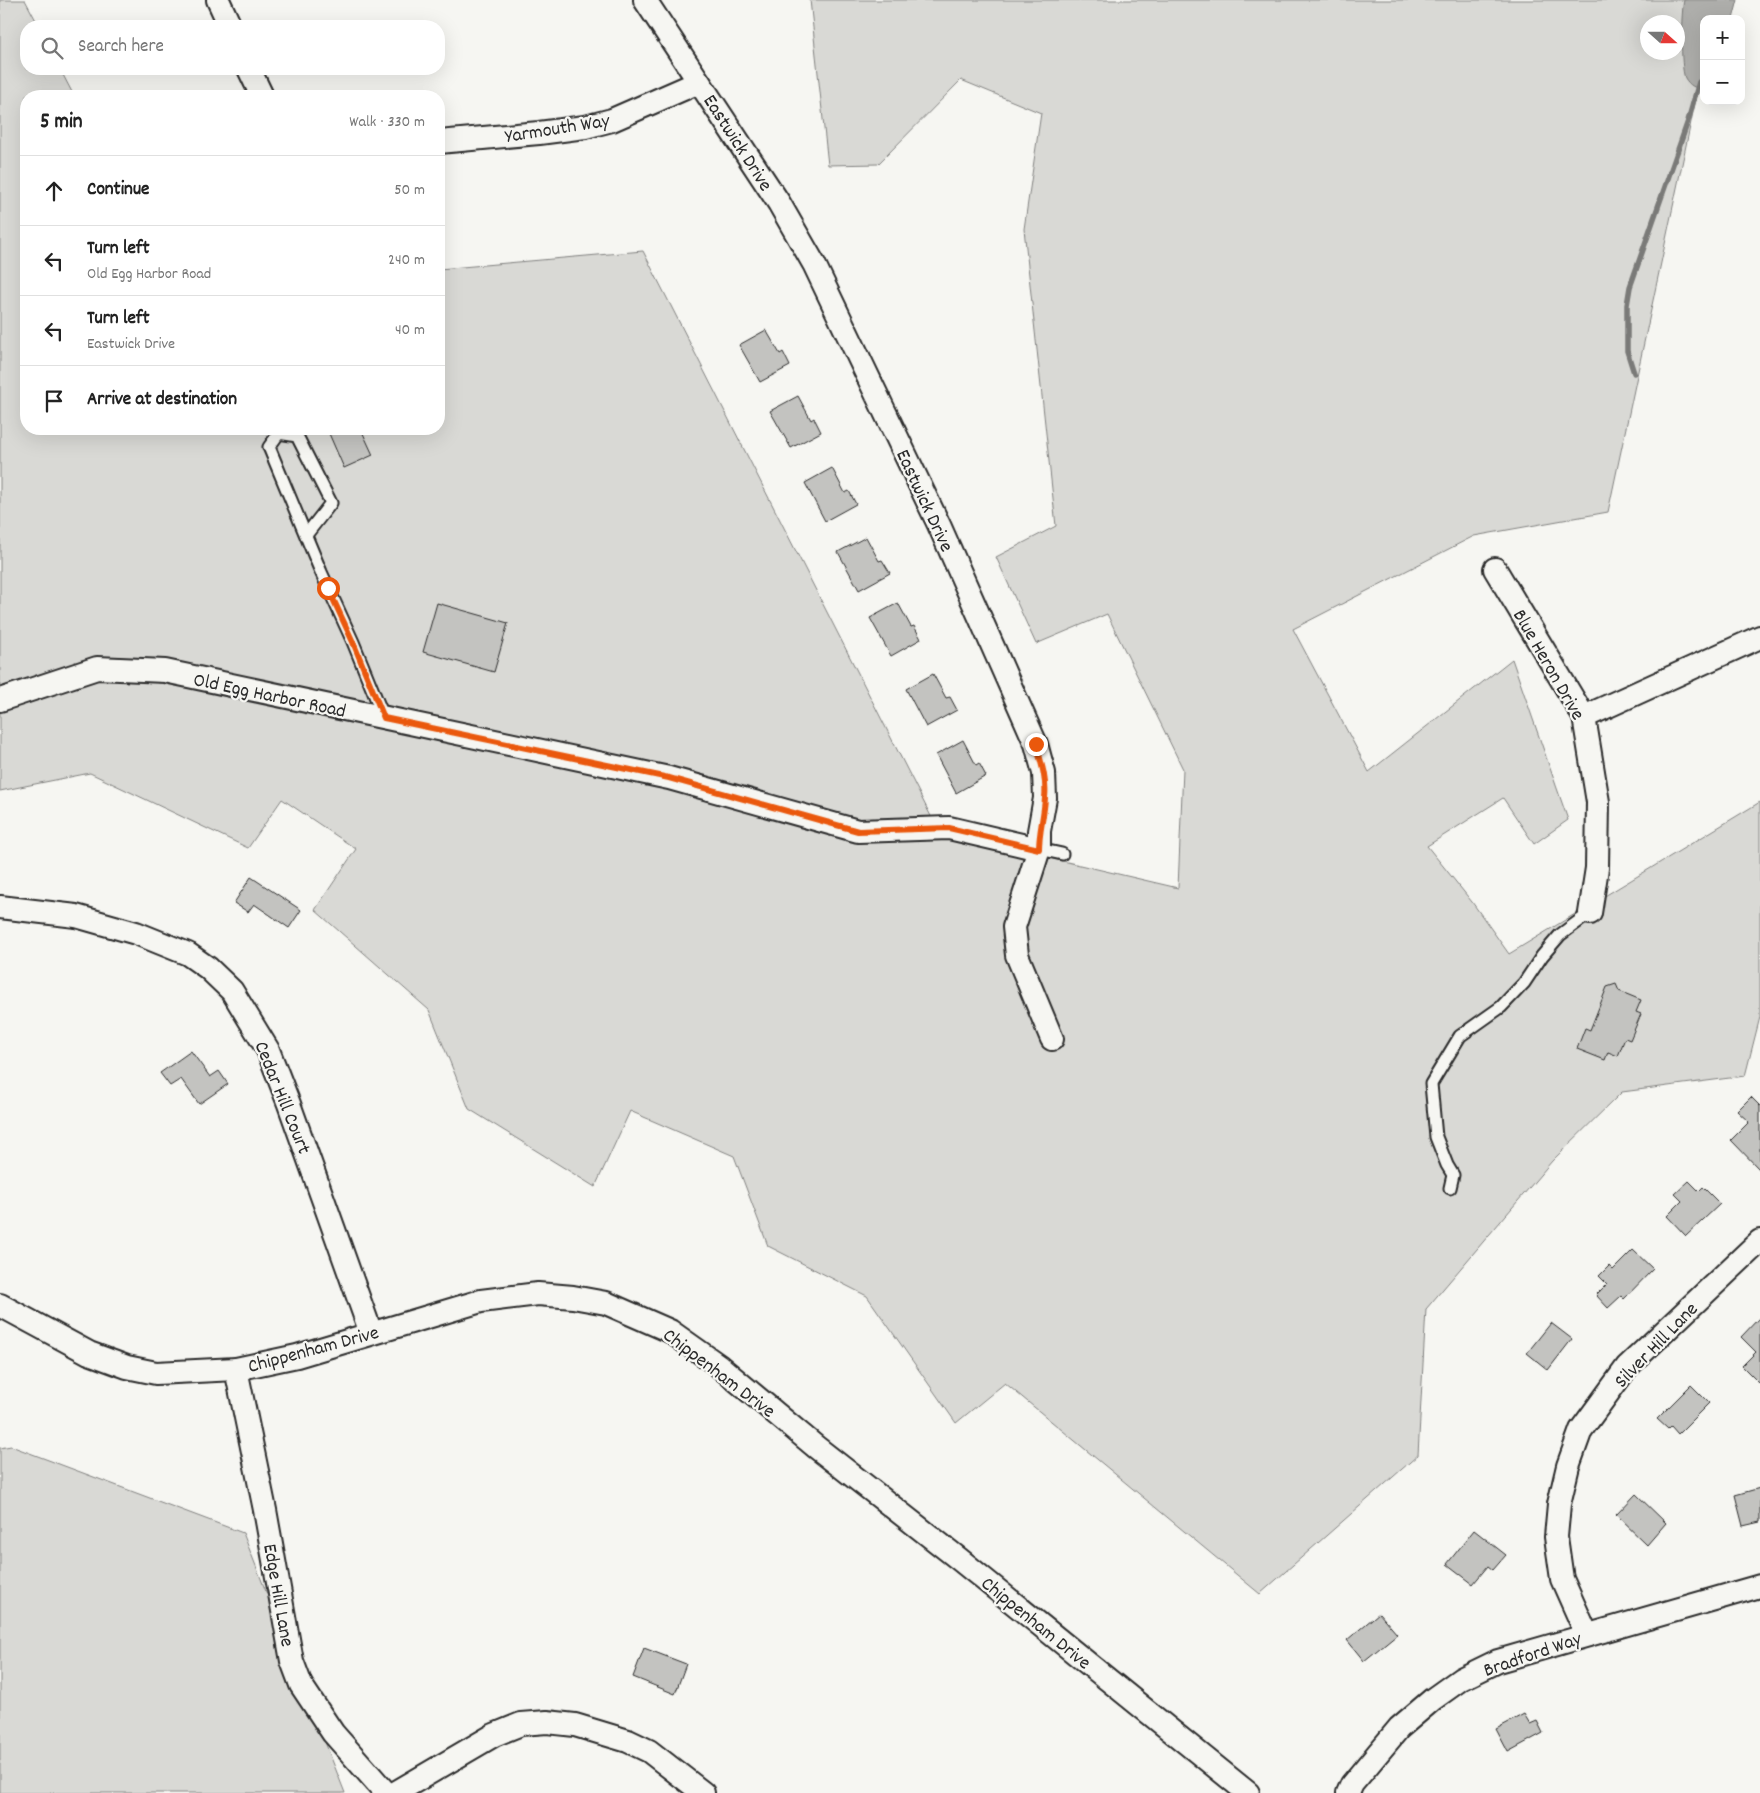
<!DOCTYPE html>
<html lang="en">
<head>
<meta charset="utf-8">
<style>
	:root { --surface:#fff; --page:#f2f2f2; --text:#222; --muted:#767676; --line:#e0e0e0 }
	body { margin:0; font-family:Dekko,sans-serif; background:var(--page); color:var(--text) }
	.controls { position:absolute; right:15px; top:15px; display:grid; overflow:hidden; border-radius:10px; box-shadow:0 5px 20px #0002 }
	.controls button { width:45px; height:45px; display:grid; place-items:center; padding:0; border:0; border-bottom:1px solid var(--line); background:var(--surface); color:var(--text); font:25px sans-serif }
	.compass { position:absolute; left:1640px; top:15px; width:45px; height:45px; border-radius:50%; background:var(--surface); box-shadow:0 5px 20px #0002; rotate:111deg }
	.stop { position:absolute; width:15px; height:15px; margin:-11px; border:4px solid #ea580c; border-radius:50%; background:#fff }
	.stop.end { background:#ea580c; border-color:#fff; box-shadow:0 1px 5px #0008 }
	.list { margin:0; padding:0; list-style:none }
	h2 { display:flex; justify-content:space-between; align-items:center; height:65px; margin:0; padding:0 20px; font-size:21px }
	h2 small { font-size:16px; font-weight:400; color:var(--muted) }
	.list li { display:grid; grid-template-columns:32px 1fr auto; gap:15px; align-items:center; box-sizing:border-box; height:70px; padding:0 20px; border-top:1px solid var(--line) }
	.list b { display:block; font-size:19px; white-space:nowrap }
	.list p { margin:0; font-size:16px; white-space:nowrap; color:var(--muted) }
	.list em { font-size:16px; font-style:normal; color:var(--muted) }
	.icon { flex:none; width:28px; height:28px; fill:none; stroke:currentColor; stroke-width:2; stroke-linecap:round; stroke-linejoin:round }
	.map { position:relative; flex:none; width:1760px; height:1793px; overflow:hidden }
	.search { position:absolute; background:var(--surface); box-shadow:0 5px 20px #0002; left:20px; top:20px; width:425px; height:55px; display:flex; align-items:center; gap:12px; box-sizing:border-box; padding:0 18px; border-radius:20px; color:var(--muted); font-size:19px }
	.panel { position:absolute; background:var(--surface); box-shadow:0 5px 20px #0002; left:20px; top:90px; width:425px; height:345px; border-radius:20px }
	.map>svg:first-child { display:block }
	.green { fill:#d9d9d5; stroke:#828280; fill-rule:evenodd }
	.water { fill:#aeaeab; stroke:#7a7a78 }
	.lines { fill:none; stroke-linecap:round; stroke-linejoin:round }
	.stream { stroke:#7a7a78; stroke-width:5.5 }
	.building { fill:#c3c3c0; stroke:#2b2b2b }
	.lane-casing { stroke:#2b2b2b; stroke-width:15 }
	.street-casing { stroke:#2b2b2b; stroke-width:26 }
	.lane { stroke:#f6f6f2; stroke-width:11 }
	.street { stroke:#f6f6f2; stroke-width:22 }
	.route { stroke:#ea580c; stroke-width:6 }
	.labels { text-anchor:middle; stroke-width:4.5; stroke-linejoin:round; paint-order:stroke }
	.street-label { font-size:20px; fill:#2b2b2b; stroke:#f6f6f2 }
</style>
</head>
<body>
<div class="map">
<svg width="1760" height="1793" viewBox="0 0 1760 1793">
	<rect width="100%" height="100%" fill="#f6f6f2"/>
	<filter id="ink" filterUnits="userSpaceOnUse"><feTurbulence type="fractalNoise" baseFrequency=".02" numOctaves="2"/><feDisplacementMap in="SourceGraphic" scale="10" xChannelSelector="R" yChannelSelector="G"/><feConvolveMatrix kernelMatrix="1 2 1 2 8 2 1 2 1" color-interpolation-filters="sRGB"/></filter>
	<g filter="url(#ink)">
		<g class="green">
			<path d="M 0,0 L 25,0 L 39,26 L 26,26 L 26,69 L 60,69 L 74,96 L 26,96 L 26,429 L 439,429 L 439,269 L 643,251 L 939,832 L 1178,888 L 1183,769 L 1107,614 L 1036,644 L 996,557 L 1056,526 L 1024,229 L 1041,113 L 961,80 L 878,164 L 828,165 L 810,0 L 1687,0 L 1698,89 L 1608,512 L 1474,536 L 1293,629 L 1369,772 L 1512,659 L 1568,820 L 1534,844 L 1503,798 L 1427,846 L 1472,902 L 1509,954 L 1760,802 L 1760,1017 L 1745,1076 L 1622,1092 L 1552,1161 L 1426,1309 L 1418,1455 L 1260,1594 L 1005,1383 L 956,1423 L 867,1296 L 768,1246 L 734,1156 L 630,1111 L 595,1187 L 469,1109 L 429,1010 L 315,910 L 356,849 L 282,799 L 248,848 L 90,773 L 0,791 ZM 1648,22 L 1678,22 L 1678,52 L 1648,52 Z"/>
			<path d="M 11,1446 L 243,1533 L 345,1793 L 0,1793 L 0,1448 Z"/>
		</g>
		<path class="water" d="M 1684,0 L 1738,0 L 1733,19 L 1704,19 L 1704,89 C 1695,89 1689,85 1685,78 C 1680,66 1681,13 1684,0 Z"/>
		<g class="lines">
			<path class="stream" d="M 1634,373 L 1627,351 L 1627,305 L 1630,287 L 1688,121 L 1699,82"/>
		</g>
		<g class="building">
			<path d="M 766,330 L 780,354 L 783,352 L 790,366 L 760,382 L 739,345 Z"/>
			<path d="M 798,396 L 811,420 L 814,418 L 821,432 L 791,448 L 770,411 Z"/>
			<path d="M 327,429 L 361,429 L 373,455 L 344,468 Z"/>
			<path d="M 832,468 L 845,493 L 849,491 L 856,504 L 825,521 L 805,483 Z"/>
			<path d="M 866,537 L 879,561 L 882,560 L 890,573 L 859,590 L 838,552 Z"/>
			<path d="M 437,603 L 508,623 L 494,672 L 423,652 Z"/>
			<path d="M 898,603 L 911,627 L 914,626 L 921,639 L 891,656 L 870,618 Z"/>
			<path d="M 933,674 L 946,698 L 950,697 L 957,710 L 926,727 L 906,689 Z"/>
			<path d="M 963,740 L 976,765 L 979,763 L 986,776 L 956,793 L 936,755 Z"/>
			<path d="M 251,877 L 301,910 L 289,928 L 254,904 L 248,912 L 234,903 Z"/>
			<path d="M 1616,984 L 1619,991 L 1641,1000 L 1636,1012 L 1641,1014 L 1630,1040 L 1625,1038 L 1618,1056 L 1608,1052 L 1605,1060 L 1577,1049 L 1585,1028 L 1590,1030 L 1607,987 Z"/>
			<path d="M 191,1051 L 210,1077 L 219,1071 L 228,1084 L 199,1104 L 181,1079 L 170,1086 L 160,1073 Z"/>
			<path d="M 1751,1097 L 1760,1106 L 1760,1170 L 1731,1140 L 1749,1122 L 1737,1111 Z"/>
			<path d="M 1689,1181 L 1699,1191 L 1703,1187 L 1720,1204 L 1686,1236 L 1667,1216 L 1682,1201 L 1675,1194 Z"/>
			<path d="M 1633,1250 L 1653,1269 L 1624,1299 L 1621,1296 L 1608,1308 L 1596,1295 L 1607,1284 L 1599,1276 L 1609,1266 L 1613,1270 Z"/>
			<path d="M 1760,1317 L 1760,1384 L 1742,1366 L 1756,1352 L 1741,1337 Z"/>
			<path d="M 1551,1323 L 1572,1339 L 1548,1370 L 1527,1353 Z"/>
			<path d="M 1691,1385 L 1709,1403 L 1678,1434 L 1671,1426 L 1668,1429 L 1657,1419 Z"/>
			<path d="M 1760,1488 L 1760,1522 L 1743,1526 L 1735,1495 Z"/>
			<path d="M 1636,1494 L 1666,1523 L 1647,1545 L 1616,1515 Z"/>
			<path d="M 1474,1530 L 1506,1555 L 1493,1570 L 1488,1566 L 1473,1584 L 1447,1564 Z"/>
			<path d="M 1379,1613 L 1397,1634 L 1364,1661 L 1347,1640 Z"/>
			<path d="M 644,1648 L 686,1664 L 675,1694 L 633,1677 Z"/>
			<path d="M 1524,1714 L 1530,1724 L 1537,1721 L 1543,1733 L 1508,1752 L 1496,1729 Z"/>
		</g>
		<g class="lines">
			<g class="lane-casing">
				<g id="lane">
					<path d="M 306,535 L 331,503 L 297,436 L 279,433 L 269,447 L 321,572 L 353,642 L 384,718"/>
					<path d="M 1039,849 L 1062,854"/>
					<path d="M 1450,1188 L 1453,1175 L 1447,1165 L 1436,1137 L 1431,1084 L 1460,1036 L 1501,1007 L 1524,983 L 1542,956 L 1560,935 L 1590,913"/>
				</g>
			</g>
			<g class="street-casing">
				<g id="street">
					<path d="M 218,0 L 230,26"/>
					<path d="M 645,0 L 779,203 L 814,264 L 939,525 L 1036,744 L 1044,773 L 1045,798 L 1039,831 L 1039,849 L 1014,927 L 1017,955 L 1052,1039"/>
					<path d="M 249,69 L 262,96"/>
					<path d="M 439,142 L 539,133 L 585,127 L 612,120 L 699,82"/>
					<path d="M 1495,569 L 1584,717 L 1598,802 L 1597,868 L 1590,913"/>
					<path d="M 0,700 L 97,668 L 165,671 L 669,778 L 858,831 L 949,828 L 1039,849"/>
					<path d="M 1584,717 L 1760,637"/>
					<path d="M 0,907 L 76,916 L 136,933 L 188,954 L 208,968 L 232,991 L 268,1050 L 289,1104 L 371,1333"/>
					<path d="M 0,1305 L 89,1353 L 127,1367 L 156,1373 L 236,1369 L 297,1356 L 481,1301 L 538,1294 L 573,1297 L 606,1303 L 670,1331 L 718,1365 L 816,1447 L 959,1559 L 1248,1793"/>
					<path d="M 236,1369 L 265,1510 L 292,1661 L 301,1685 L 333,1733 L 386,1793"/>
					<path d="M 1587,1635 L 1562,1579 L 1556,1537 L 1559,1504 L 1568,1466 L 1581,1430 L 1627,1367 L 1760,1241"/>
					<path d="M 395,1793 L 494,1735 L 521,1724 L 547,1722 L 575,1725 L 628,1741 L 649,1751 L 703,1793"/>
					<path d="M 1348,1793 L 1352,1784 L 1399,1728 L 1433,1699 L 1461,1679 L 1498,1661 L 1760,1586"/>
				</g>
			</g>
			<use href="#lane" class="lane"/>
			<use href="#street" class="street"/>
		</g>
	</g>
	<g class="lines" filter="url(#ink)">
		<path class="route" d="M 328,588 L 353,642 L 384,718 L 669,778 L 858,831 L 949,828 L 1039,849 C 1039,832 1044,816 1045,798 C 1047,779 1041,762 1036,744"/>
	</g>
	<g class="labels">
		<g class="street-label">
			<text transform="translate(557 127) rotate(-9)" y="7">Yarmouth Way</text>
			<text transform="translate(739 142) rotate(57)" y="7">Eastwick Drive</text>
			<text transform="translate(926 500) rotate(65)" y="7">Eastwick Drive</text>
			<text transform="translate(1550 664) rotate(60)" y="7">Blue Heron Drive</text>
			<text transform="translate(270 694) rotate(12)" y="7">Old Egg Harbor Road</text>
			<text transform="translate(284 1097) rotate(68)" y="7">Cedar Hill Court</text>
			<text transform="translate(1655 1344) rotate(-46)" y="7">Silver Hill Lane</text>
			<text transform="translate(313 1348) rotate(-15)" y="7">Chippenham Drive</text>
			<text transform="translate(720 1372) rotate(37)" y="7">Chippenham Drive</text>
			<text transform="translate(280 1595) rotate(80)" y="7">Edge Hill Lane</text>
			<text transform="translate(1037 1622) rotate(39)" y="7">Chippenham Drive</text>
			<text transform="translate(1532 1653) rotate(-19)" y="7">Bradford Way</text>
		</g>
	</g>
</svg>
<div class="controls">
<button>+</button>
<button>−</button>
</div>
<svg class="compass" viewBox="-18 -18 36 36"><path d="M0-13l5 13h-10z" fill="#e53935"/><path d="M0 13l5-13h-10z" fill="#767676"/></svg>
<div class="stop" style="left:328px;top:588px"></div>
<div class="stop end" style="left:1036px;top:744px"></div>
<div class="search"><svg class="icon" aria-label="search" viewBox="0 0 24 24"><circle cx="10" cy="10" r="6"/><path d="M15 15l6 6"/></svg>Search here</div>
<section class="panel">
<h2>5 min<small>Walk · 330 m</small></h2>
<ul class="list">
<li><svg class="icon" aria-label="ahead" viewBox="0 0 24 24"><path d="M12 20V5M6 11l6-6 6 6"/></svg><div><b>Continue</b></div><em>50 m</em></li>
<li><svg class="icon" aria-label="left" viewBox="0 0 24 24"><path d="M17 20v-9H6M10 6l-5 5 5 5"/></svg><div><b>Turn left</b><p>Old Egg Harbor Road</p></div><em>240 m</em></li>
<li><svg class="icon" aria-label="left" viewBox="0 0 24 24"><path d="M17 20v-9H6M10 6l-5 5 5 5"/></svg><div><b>Turn left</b><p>Eastwick Drive</p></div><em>40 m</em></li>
<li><svg class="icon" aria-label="arrive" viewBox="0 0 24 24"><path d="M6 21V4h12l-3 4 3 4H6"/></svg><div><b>Arrive at destination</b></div></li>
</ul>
</section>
</div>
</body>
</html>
